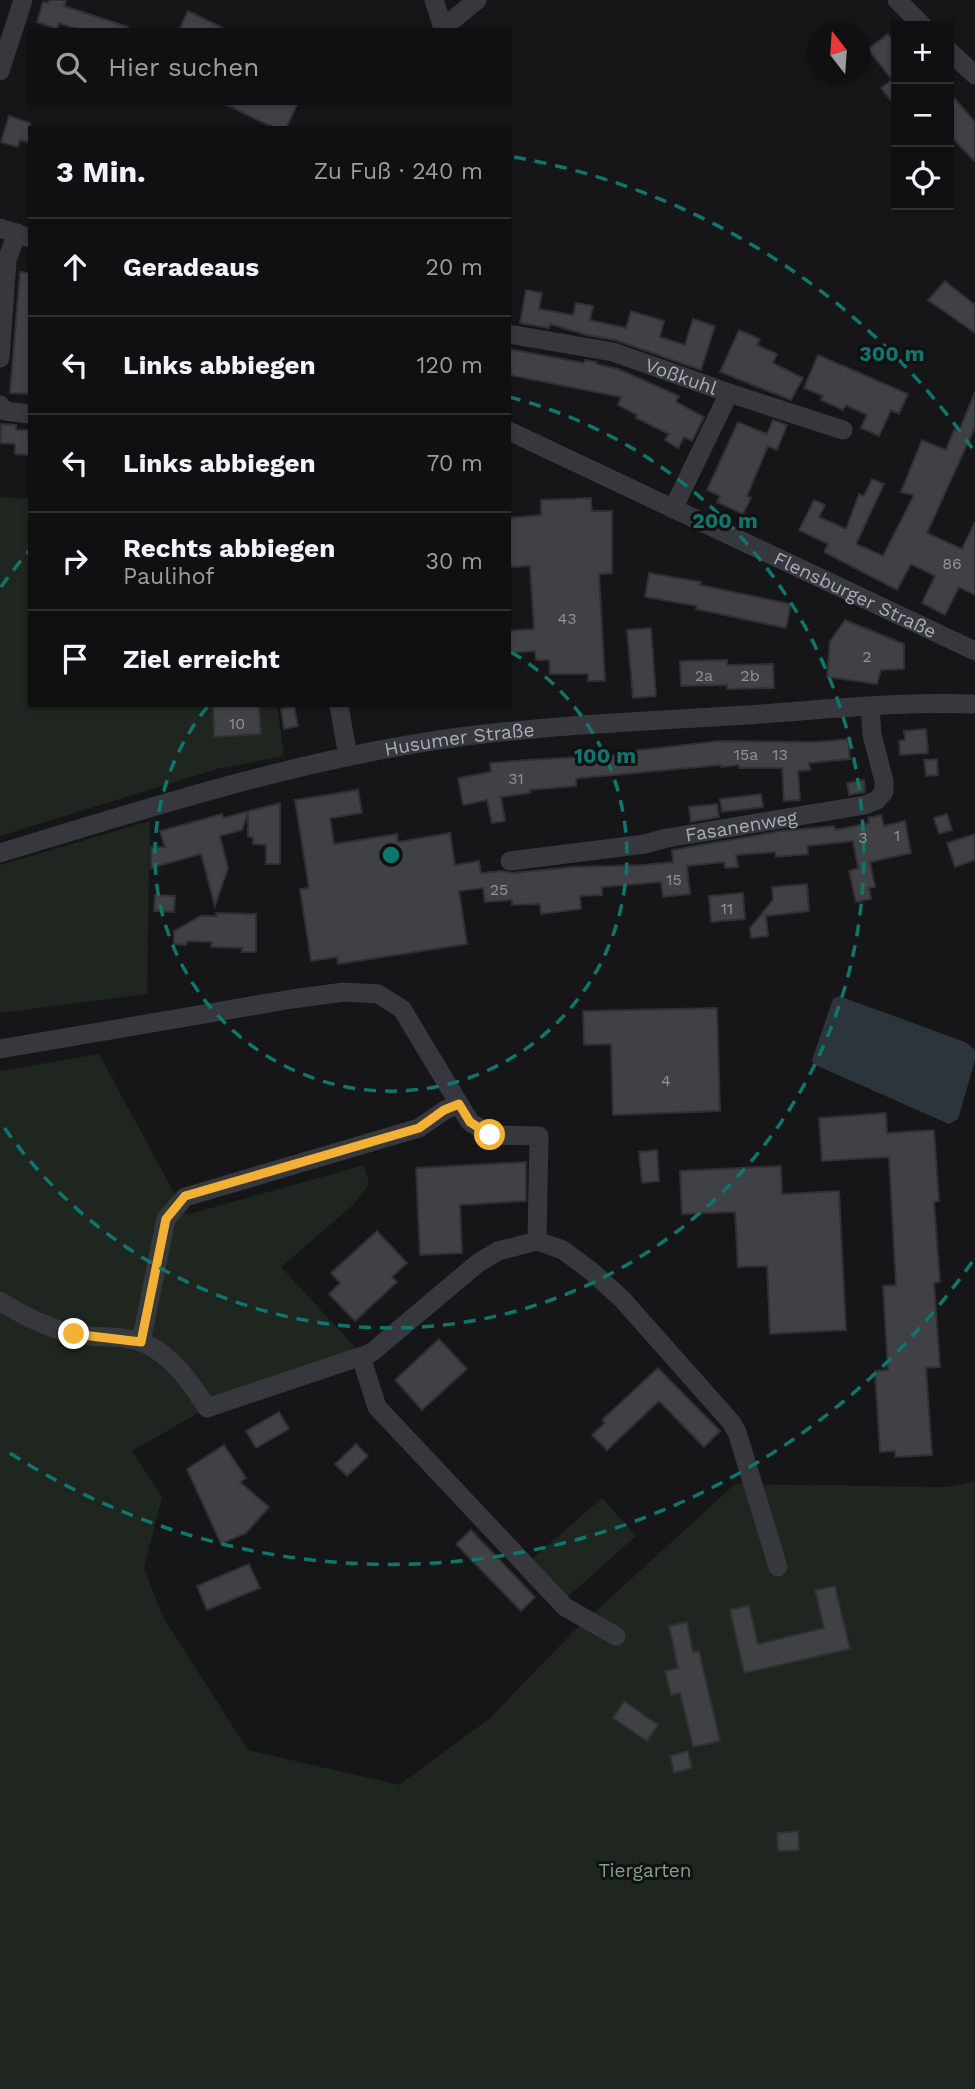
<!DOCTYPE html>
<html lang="de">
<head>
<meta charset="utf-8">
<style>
	:root { --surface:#101012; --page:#19191b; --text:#f1f3f6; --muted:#9c9d9f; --line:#303032 }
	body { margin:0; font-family:"Work Sans",sans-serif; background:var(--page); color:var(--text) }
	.controls { position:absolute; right:21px; top:21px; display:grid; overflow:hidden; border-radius:0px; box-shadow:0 2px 5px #0004 }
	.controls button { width:63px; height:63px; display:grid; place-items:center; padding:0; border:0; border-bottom:2px solid var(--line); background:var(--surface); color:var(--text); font:35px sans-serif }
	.compass { position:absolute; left:807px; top:21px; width:63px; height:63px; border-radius:50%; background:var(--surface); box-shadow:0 2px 5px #0004; rotate:343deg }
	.stop { position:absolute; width:21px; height:21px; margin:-16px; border:5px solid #f2b134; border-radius:50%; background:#fff }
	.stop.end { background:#f2b134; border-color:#fff; box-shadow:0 2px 7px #0008 }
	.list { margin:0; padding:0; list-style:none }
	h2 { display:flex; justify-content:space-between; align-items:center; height:91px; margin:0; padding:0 28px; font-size:30px }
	h2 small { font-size:23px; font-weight:400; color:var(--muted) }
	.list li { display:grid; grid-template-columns:46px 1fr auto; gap:21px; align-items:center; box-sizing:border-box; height:98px; padding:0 28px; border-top:2px solid var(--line) }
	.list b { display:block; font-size:26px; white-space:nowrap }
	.list p { margin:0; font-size:23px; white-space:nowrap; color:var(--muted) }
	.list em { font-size:23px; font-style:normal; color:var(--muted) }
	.icon { flex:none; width:38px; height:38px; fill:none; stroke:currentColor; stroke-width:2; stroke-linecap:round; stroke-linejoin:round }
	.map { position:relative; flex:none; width:975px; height:2089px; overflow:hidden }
	.search { position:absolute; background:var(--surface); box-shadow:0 2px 5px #0004; left:28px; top:28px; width:483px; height:77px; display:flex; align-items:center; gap:18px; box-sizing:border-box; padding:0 24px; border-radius:0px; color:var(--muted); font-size:26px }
	.panel { position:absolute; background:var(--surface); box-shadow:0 2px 5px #0004; left:28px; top:126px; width:483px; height:581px; border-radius:0px }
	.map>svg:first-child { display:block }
	.green { fill:#1e261f }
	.water { fill:#2c353c }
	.building { fill:#404145; stroke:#303034; stroke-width:2 }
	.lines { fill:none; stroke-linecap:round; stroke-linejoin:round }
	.minor { stroke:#37383d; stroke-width:19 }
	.route { stroke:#f2b134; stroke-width:9 }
	.ring { fill:none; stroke:#0f766e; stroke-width:3.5; stroke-dasharray:12 9 }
	.labels { text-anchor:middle; stroke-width:6; stroke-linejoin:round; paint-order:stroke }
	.number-label { font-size:16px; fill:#8e929b }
	.street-label { font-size:19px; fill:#a8adb8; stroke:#111113 }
	.park-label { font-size:19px; fill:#7fa381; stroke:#111113 }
	.centre { fill:#0f766e; stroke:#111113; stroke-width:3.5 }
	.ring-label { font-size:21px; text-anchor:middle; font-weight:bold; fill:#0f766e; stroke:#111113; stroke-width:6; stroke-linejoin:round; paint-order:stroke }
</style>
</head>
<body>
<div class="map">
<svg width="975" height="2089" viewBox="0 0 975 2089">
	<rect width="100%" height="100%" fill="#161618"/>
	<g class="green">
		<path d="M 0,497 L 30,499 L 30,705 L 277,705 L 284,756 L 217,769 L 0,836 Z"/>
		<path d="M 150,821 L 147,994 L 0,1013 L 0,865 Z"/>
		<path d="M 99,1054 L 186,1215 L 364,1165 L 369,1184 L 353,1205 L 281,1267 L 356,1348 L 207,1408 L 132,1451 L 162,1497 L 144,1568 L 163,1617 L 248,1750 L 399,1785 L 489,1719 L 573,1632 L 735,1484 L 950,1487 L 975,1481 L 975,2089 L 0,2089 L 0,1071 Z"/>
		<path d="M 602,1498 L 636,1536 L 564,1600 L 530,1561 Z"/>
	</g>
	<path class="water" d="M 839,996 L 965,1042 L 975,1050 L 975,1060 L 958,1119 L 949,1124 L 813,1064 L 812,1060 L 833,999 Z"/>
	<g class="building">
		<path d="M 49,0 L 66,0 L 64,6 L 128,27 L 127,30 L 79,30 L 59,23 L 57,29 L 37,22 L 43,2 L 48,3 Z"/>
		<path d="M 188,11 L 227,30 L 179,30 Z"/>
		<path d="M 888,34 L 896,44 L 896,107 L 881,88 L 892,80 L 868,49 Z"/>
		<path d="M 949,92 L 975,122 L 975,162 L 949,134 Z"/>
		<path d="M 223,103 L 298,103 L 286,128 L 276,128 L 264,123 Z"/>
		<path d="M 9,116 L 30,123 L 30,143 L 20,140 L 18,147 L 1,142 Z"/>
		<path d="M 20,272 L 30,273 L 30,394 L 10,393 Z"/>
		<path d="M 945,281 L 975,305 L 975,333 L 928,300 Z"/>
		<path d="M 526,290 L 542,293 L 539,309 L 573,315 L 576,303 L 593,306 L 590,320 L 626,328 L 631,311 L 664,321 L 660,337 L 685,345 L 693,319 L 715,326 L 701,370 L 615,340 L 586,335 L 550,324 L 549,328 L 520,323 Z"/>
		<path d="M 739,330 L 760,339 L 757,345 L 777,354 L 773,363 L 803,378 L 791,400 L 720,372 Z"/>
		<path d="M 509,349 L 584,363 L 585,360 L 597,362 L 596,364 L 618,369 L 679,396 L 676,402 L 704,417 L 692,441 L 684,437 L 678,448 L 665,440 L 669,434 L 636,418 L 637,415 L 618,405 L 621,397 L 509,375 Z"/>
		<path d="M 818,355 L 908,394 L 899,414 L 891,410 L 879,436 L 861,428 L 867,415 L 846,405 L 843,410 L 821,400 L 823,396 L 804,388 Z"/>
		<path d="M 975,392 L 975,427 L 927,533 L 962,549 L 975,522 L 975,595 L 959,587 L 945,615 L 922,603 L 935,576 L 911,564 L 897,590 L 824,552 L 828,544 L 799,530 L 814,500 L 825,505 L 819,517 L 846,529 L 859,494 L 864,496 L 872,479 L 884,484 L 856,544 L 883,556 L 914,495 L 901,492 L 922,440 L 946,450 L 954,430 L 959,431 Z"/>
		<path d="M 773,420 L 787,425 L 777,450 L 768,446 L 747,496 L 751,498 L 743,514 L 717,502 L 720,496 L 707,490 L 738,422 L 767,434 Z"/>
		<path d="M 1,424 L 16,425 L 16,430 L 28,430 L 30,455 L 15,454 L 15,444 L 0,443 Z"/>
		<path d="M 591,498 L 592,511 L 612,511 L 612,573 L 599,574 L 605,681 L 588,681 L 588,674 L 550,674 L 549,660 L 536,660 L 535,651 L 509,653 L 509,631 L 534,629 L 530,566 L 509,567 L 509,518 L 541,515 L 541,500 Z"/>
		<path d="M 649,573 L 701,582 L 700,585 L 791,604 L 786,628 L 696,609 L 697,606 L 645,597 Z"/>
		<path d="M 845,620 L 904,644 L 904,669 L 881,670 L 877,684 L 827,677 L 830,641 Z"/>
		<path d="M 651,628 L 656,696 L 633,698 L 627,630 Z"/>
		<path d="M 727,660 L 727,665 L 773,664 L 774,688 L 727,689 L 727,685 L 681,686 L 680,661 Z"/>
		<path d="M 213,705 L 259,705 L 261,734 L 214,737 Z"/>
		<path d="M 294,706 L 298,726 L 284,729 L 281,709 Z"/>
		<path d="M 926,729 L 928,753 L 900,755 L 899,741 L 905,740 L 904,731 Z"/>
		<path d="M 848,739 L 850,759 L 809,763 L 810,770 L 798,771 L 800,800 L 784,801 L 782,768 L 739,768 L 738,765 L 721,767 L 721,765 L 581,778 L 576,779 L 576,786 L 530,790 L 530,793 L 501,797 L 505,821 L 492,823 L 487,800 L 463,805 L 458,778 L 491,772 L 490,763 L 527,760 L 632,754 L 631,751 L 719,741 L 817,742 Z"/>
		<path d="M 937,759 L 938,775 L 926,776 L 924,760 Z"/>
		<path d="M 864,780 L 865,792 L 849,795 L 847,783 Z"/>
		<path d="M 358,790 L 362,813 L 330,818 L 334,844 L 397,834 L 398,842 L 450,833 L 455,865 L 479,861 L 481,873 L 503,871 L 512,873 L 573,867 L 643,865 L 673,862 L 672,850 L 781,831 L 834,826 L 835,830 L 869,823 L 868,818 L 881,815 L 884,826 L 905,821 L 911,853 L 870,862 L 875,887 L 869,888 L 871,899 L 856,902 L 849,871 L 858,868 L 853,841 L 807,846 L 808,854 L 776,857 L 775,852 L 736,855 L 738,867 L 725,868 L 724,862 L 687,866 L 690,894 L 663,897 L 661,882 L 602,887 L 602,895 L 580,896 L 581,909 L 541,914 L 540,904 L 512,905 L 512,900 L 485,902 L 483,888 L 459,891 L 467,944 L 338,964 L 337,957 L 311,961 L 300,889 L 309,888 L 295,800 Z"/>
		<path d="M 761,794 L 763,807 L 722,812 L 720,799 Z"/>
		<path d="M 280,803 L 280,864 L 266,864 L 266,845 L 253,844 L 253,837 L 248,837 L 248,813 L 242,830 L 220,836 L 228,868 L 215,906 L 201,854 L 151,868 L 151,847 L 165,847 L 160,831 L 222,814 L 223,818 Z"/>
		<path d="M 717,804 L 719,817 L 691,822 L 689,807 Z"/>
		<path d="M 947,814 L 952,830 L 939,834 L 934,818 Z"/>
		<path d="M 975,834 L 975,860 L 955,867 L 947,843 Z"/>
		<path d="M 807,884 L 809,911 L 766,916 L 768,936 L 751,938 L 750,928 L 773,900 L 772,887 Z"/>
		<path d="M 743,893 L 745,919 L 711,922 L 709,896 Z"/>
		<path d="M 155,895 L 175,896 L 174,912 L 154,911 Z"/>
		<path d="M 216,913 L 256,914 L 256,952 L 242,952 L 242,948 L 211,947 L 212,942 L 187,941 L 186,945 L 174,944 L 174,931 L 201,916 L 217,916 Z"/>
		<path d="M 717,1008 L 720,1111 L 613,1115 L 611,1044 L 584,1045 L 583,1011 Z"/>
		<path d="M 886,1113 L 887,1133 L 934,1130 L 939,1201 L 934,1202 L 940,1282 L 934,1283 L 940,1367 L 926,1368 L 932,1455 L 895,1457 L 895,1451 L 880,1452 L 875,1371 L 888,1370 L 883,1286 L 896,1285 L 889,1157 L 822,1161 L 819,1118 Z"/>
		<path d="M 657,1150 L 659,1181 L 642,1183 L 639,1152 Z"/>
		<path d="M 526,1162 L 526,1201 L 460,1205 L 462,1253 L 420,1255 L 416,1168 Z"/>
		<path d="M 781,1166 L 782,1194 L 839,1191 L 846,1330 L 770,1334 L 767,1266 L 738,1267 L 735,1212 L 682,1214 L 680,1171 Z"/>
		<path d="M 377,1231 L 407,1263 L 392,1277 L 397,1282 L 355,1321 L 329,1294 L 340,1283 L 331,1273 Z"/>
		<path d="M 439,1339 L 467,1369 L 422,1410 L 395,1380 Z"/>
		<path d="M 658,1368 L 720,1431 L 704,1447 L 659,1401 L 607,1450 L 592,1435 L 605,1423 L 602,1420 Z"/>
		<path d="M 279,1412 L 289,1429 L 256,1448 L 246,1431 Z"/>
		<path d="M 356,1444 L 368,1456 L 347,1476 L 335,1464 Z"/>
		<path d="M 224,1445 L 246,1478 L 240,1482 L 269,1507 L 246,1533 L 221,1544 L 187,1469 Z"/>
		<path d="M 471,1530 L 535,1597 L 521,1611 L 456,1544 Z"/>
		<path d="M 249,1564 L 260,1588 L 207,1610 L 197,1586 Z"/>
		<path d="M 835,1586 L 850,1649 L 744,1673 L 730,1610 L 749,1605 L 758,1644 L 824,1628 L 815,1590 Z"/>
		<path d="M 687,1622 L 693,1652 L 699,1651 L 720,1741 L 693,1747 L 680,1693 L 671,1695 L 665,1671 L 678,1668 L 669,1626 Z"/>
		<path d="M 624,1701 L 658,1725 L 647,1741 L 613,1718 Z"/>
		<path d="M 688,1751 L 692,1768 L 674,1773 L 670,1756 Z"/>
		<path d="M 798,1831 L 799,1850 L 778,1851 L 777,1833 Z"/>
	</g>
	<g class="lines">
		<g class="minor">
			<path d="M 434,0 L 443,28 L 477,0"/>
			<path d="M 897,0 L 923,26"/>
			<path d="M 949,51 L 975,75"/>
			<path d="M 0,71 L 23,0"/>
			<path d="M 0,228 L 30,238"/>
			<path id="s1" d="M 509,334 L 613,352 L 729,393 L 673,509"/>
			<path d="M 0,358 L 7,260 L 17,233"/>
			<path d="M 729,393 L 843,430"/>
			<path d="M 0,405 L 5,411 L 30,414"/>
			<path id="s2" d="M 509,431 L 975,651"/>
			<path d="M 339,705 L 348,757"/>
			<path id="s3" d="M 0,853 C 148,808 297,760 452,738 C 549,725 649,721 747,715 C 823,710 900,701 975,704"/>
			<path id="s4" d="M 510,861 L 645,844 L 667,838 L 865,805 L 877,800 L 884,792 L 884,781 L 872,735 L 870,707"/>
			<path d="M 0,1049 L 292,999 L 344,992 L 378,994 L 402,1009 L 470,1122 L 490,1135 L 539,1136 L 537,1241 L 498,1251 L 478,1263 L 371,1353 L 207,1408 C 191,1383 173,1356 144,1343 C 123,1334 96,1339 74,1334 C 48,1328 22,1315 0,1301"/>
			<path d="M 537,1241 L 563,1250 L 591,1271 L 622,1299 L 731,1422 L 737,1432 L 778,1567"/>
			<path d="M 141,1342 L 166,1219 L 185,1197 L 419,1128 L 445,1110 L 459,1104"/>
			<path d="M 361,1357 L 377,1407 L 565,1607 L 616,1636"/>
		</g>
	</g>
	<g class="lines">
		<path class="route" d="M 74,1334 L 141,1342 L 166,1219 L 185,1196 L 419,1128 L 444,1110 L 459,1104 L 470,1122 L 490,1135"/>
	</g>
	<g class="ring">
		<path d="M511 652A236 236 0 1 1 208 706"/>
		<path d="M1 587A473 473 0 0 1 29 551M509 397A473 473 0 1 1 1 1123"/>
		<path d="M972 1262A709 709 0 0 1 5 1450M514 157A709 709 0 0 1 972 448"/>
	</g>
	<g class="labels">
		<g class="number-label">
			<text x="952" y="569">86</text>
			<text x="567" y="624">43</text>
			<text x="867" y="662">2</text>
			<text x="704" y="681">2a</text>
			<text x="750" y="681">2b</text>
			<text x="237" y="729">10</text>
			<text x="746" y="760">15a</text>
			<text x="780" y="760">13</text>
			<text x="516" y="784">31</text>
			<text x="897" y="841">1</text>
			<text x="863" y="843">3</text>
			<text x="674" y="885">15</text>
			<text x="499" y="895">25</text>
			<text x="727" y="914">11</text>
			<text x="666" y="1086">4</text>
		</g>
		<g class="street-label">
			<text dy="7" stroke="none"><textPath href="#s1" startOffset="178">Voßkuhl</textPath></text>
			<text dy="7" stroke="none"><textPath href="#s2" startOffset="383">Flensburger Straße</textPath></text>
			<text dy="7" stroke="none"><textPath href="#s3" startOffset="474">Husumer Straße</textPath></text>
			<text dy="7" stroke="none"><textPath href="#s4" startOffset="234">Fasanenweg</textPath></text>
		</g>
		<g class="park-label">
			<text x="645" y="1877">Tiergarten</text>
		</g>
	</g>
	<circle cx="391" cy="855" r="10" class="centre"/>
	<g class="ring-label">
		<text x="892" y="361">300 m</text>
		<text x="725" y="528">200 m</text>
		<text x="605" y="763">100 m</text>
	</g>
</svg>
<div class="controls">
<button>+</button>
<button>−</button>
<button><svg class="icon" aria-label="locate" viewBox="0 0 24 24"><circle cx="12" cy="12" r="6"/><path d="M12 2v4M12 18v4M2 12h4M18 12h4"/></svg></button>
</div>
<svg class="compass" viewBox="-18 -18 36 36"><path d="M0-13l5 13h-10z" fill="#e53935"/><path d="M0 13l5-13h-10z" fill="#9c9d9f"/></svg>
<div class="stop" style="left:490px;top:1135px"></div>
<div class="stop end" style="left:74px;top:1334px"></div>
<div class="search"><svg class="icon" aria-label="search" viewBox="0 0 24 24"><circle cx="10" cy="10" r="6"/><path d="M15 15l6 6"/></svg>Hier suchen</div>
<section class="panel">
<h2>3 Min.<small>Zu Fuß · 240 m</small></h2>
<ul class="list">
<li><svg class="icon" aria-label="ahead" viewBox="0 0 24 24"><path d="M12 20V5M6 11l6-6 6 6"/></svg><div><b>Geradeaus</b></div><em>20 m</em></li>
<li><svg class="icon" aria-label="left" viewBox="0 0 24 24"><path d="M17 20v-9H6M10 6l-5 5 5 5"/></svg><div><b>Links abbiegen</b></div><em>120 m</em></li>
<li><svg class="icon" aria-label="left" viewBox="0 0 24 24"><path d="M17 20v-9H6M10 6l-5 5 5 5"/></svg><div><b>Links abbiegen</b></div><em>70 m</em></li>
<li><svg class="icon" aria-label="right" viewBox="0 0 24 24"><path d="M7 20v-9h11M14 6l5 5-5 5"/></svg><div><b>Rechts abbiegen</b><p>Paulihof</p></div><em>30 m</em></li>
<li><svg class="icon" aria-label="arrive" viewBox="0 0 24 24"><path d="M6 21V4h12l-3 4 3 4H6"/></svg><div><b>Ziel erreicht</b></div></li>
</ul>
</section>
</div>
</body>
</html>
